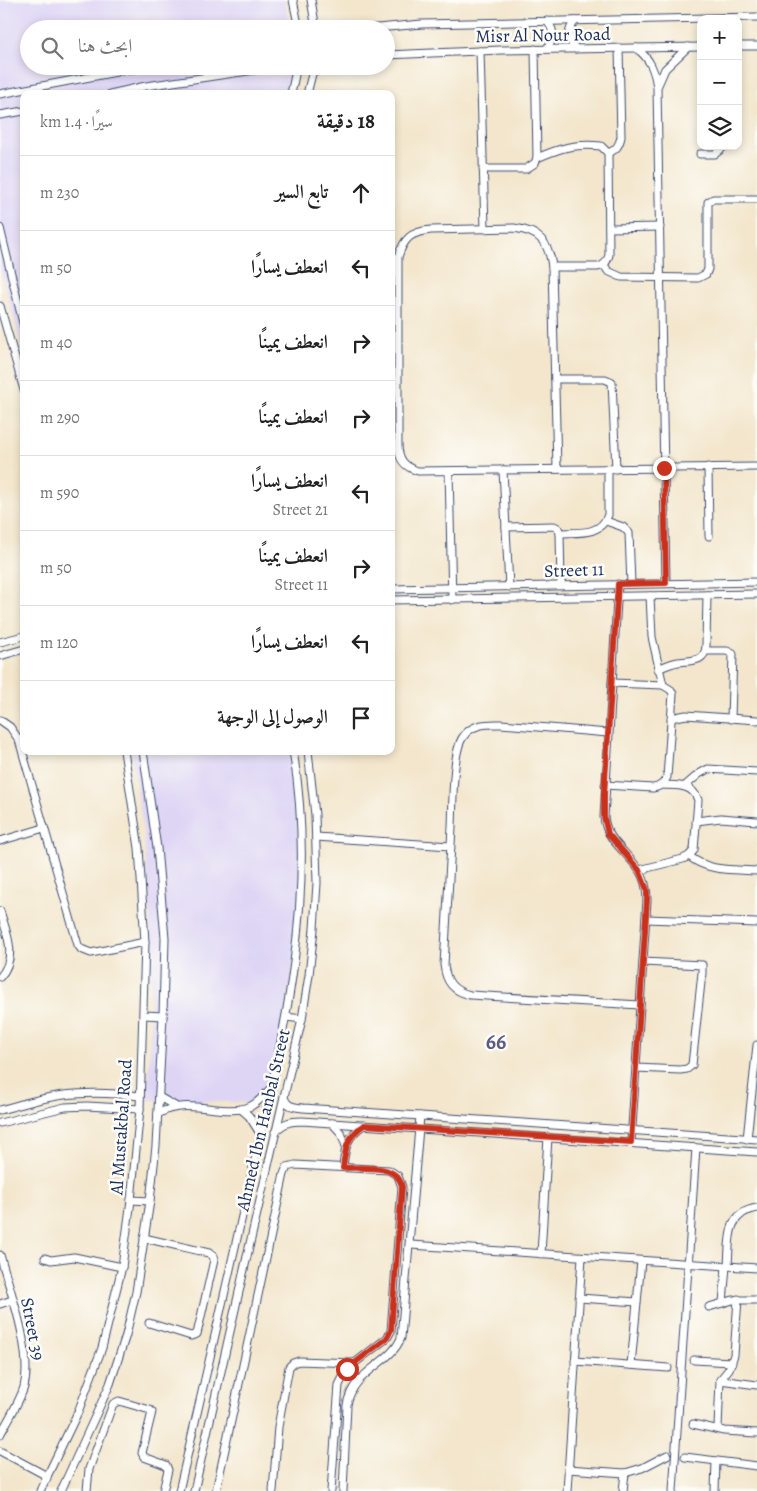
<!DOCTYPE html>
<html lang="ar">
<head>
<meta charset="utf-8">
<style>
	:root { --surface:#fff; --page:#f6f6f6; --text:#222; --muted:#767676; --line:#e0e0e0 }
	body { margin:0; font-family:Alegreya,Amiri,serif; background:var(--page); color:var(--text); direction:rtl }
	.controls { position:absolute; right:15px; top:15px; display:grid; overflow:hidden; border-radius:10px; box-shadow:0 2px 8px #0003 }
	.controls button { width:45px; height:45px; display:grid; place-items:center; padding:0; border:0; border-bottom:1px solid var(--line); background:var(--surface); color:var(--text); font:25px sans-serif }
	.stop { position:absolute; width:15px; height:15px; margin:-11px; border:4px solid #c8321e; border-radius:50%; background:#fff }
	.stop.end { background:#c8321e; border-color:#fff; box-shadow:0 1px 5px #0008 }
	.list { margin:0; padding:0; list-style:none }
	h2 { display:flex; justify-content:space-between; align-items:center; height:65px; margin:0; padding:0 20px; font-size:21px }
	h2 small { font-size:16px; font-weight:400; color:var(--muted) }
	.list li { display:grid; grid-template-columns:32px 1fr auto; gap:15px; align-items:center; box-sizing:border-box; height:75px; padding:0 20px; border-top:1px solid var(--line) }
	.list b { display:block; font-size:19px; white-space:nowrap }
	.list p { margin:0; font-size:16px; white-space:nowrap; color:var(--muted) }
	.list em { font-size:16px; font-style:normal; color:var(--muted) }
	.icon { flex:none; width:28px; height:28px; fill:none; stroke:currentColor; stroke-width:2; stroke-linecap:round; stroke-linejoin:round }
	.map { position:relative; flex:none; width:757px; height:1491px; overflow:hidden; direction:ltr }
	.search { position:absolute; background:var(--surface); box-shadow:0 2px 8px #0003; left:20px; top:20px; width:375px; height:55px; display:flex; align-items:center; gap:12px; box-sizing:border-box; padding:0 18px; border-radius:28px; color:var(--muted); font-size:19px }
	.panel { position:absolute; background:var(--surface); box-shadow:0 2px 8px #0003; left:20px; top:90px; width:375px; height:665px; border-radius:10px; direction:rtl }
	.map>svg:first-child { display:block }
	.built { fill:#ded5f5 }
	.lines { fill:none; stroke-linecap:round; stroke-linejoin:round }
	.minor-casing { stroke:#3b4a6e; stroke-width:9 }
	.minor { stroke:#fff; stroke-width:7 }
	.route { stroke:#c8321e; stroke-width:6 }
	.labels { text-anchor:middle; stroke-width:5; stroke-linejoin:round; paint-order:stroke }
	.street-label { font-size:18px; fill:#1b2f5e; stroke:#fdfcf7 }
	.district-label { font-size:22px; font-weight:bold; fill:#5b5c87; stroke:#fdfcf7 }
</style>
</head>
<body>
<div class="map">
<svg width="757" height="1491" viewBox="0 0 757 1491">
	<rect width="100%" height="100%" fill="#fdfcf7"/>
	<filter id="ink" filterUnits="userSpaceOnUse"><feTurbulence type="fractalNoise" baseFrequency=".02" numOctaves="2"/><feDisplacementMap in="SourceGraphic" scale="10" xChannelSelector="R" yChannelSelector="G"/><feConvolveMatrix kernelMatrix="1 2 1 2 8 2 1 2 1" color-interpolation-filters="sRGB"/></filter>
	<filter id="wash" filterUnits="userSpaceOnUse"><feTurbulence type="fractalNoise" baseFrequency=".0096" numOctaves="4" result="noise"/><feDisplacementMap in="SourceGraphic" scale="20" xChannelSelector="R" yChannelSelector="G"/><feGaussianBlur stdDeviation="1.12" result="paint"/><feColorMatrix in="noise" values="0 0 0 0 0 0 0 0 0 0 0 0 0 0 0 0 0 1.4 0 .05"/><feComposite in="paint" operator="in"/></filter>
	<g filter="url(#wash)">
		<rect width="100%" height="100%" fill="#f3e6cc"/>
		<g class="built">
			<path d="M 0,0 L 285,0 L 290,29 L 29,29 L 29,66 L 291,66 L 286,94 L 24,94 L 24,354 L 0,269 Z"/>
			<path d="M 131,751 L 295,751 L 302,915 L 270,1103 L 148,1100 L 151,1014 L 151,929 L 144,835 Z"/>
		</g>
	</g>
	<g filter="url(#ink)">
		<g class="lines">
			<g class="minor-casing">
				<g id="minor">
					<path d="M 293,0 L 299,29"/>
					<path d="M 311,0 L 316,29"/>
					<path d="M 575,21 C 567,31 567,39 576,49"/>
					<path d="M 366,29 L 422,24 L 757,17"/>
					<path d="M 738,46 L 757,46"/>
					<path d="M 636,48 C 650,58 655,71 657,88 L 666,583"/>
					<path d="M 546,49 C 555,39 555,31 547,21"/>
					<path d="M 480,51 L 485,229"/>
					<path d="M 386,55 L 502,50 L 701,47"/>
					<path d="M 658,85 L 665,69 L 688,47"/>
					<path d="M 0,94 L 148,66"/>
					<path d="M 110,94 L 146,86 L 282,66"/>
					<path d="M 291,94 L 295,75 L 293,66"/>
					<path d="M 307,94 L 312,74 L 318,66"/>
					<path d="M 0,115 L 24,111"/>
					<path d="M 608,153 C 616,150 619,146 621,137 L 619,48"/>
					<path d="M 700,154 L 715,154 L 725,146"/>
					<path d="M 537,158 C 560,148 576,143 601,146 L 608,153 L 609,255 C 607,262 605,265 598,267 L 552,267"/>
					<path d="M 483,169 L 526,169 L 535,163 L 537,158 L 535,49"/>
					<path d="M 0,228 L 24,327"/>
					<path d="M 609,228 L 660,227"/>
					<path d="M 604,265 L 608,271 L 621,277 L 698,278 L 706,274 L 708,269 L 708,202 L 713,199 L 757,199"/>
					<path d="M 0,306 L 24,390"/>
					<path d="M 555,379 L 605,379 L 612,382 L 616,469"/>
					<path d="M 708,467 L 709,536"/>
					<path d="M 557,469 L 552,267 C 549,242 539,231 514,228 L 431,230 C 411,232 404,238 398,257 L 398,444 C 398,459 404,467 418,471 L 757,467"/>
					<path d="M 503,470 L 509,587"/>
					<path d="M 449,471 L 452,600"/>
					<path d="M 606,521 L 623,527 L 629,533 L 631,584"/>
					<path d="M 506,527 L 554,526 L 558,528 L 560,533 L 561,585"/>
					<path d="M 560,533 C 579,532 600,536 608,515 L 608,469"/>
					<path d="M 618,584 L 604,817 C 606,840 626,851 639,870 C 645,879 647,889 647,900 L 631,1142"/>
					<path d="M 391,589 L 757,582"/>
					<path d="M 650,596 L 652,637 L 663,685"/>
					<path d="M 391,600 L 757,594"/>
					<path d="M 0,642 L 24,636"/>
					<path d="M 706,651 L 727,651 L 733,654 L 731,719"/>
					<path d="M 0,656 L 24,649"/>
					<path d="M 658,669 C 665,666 671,663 678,662 C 691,660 705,663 706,646 L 707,595"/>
					<path d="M 671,718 L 686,715 L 757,720"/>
					<path d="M 0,720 L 10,727 L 19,740 L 78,945 L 81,949 L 91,953 L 145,942"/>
					<path d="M 608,733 L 501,724 C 487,724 472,723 463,737 C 452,752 453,807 452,827 C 449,873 447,919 444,965 C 446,982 453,991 470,995 L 640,1005"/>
					<path d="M 605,785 L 653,788 C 660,787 664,784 667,777 L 673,694 L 671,690 L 663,685 L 612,683"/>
					<path d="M 685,786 L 699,774 L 708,769 L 757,772"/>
					<path d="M 696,821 L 721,818 L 757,821"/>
					<path d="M 316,837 L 450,846"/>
					<path d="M 0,841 L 44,828"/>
					<path d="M 689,856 C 708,872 733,869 757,871"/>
					<path d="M 639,870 L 683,859 L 689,856 L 694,850 L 698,800 C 692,783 677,786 662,785"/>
					<path d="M 0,911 C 7,934 18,957 0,977"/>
					<path d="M 646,919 L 757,923"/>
					<path d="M 144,1015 L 163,1016"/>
					<path d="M 286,1017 L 302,1019"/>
					<path d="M 636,1068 L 680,1070 L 687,1069 L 692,1065 L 702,973 L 702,965 L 643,962"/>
					<path d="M 159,1097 L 175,1106"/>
					<path d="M 284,1097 C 287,1107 294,1107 303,1108 L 757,1139"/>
					<path d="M 241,1109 L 249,1116 L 261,1135"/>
					<path d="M 0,1110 C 19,1105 38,1099 57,1096 C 84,1092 113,1093 140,1096"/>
					<path d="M 158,1114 C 186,1096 225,1118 251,1106 C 259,1102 265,1095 271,1088"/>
					<path d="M 0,1123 L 65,1107 L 87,1106 L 140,1109"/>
					<path d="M 332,1123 L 341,1133 L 346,1146"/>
					<path d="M 275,1132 C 283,1123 290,1121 302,1121 L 757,1152"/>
					<path d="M 747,1139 L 757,1045"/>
					<path d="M 343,1167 C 345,1149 346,1136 364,1125"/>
					<path d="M 131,1200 L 150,1201"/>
					<path d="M 144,1238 L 209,1253 L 213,1256 L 214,1260 L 197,1334 L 191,1336 L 149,1323"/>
					<path d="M 411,1245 L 757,1268"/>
					<path d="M 541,1254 L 548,1137"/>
					<path d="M 0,1255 C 10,1290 33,1352 24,1387 C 19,1403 8,1420 0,1435"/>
					<path d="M 45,1258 L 51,1260 L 74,1257 L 122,1267"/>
					<path d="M 728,1266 C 730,1242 725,1213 757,1208"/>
					<path d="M 579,1298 L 637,1302"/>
					<path d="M 723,1303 L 726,1266"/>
					<path d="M 0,1304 L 12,1300"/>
					<path d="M 709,1307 L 733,1300 L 757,1300"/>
					<path d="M 694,1360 L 732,1362"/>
					<path d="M 575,1361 L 668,1368"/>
					<path d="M 631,1365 L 641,1261"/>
					<path d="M 720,1380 L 757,1385"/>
					<path d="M 693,1424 L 724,1431 L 757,1433"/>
					<path d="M 718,1428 L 720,1380 L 729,1369 L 734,1355 L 738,1299"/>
					<path d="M 0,1451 L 47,1476 L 47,1479"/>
					<path d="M 685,1457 L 757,1466"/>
					<path d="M 568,1469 L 625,1473 L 642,1468 L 667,1455"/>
					<path d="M 40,1491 L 78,1412 L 102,1348 L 122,1267 L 131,1200 L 140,1109 L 145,942 L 139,848 L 124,751"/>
					<path d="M 61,1491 L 110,1384 L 126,1335 L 136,1292 L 150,1201 L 156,1146 L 163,1016 L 165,938 L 157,848 L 143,751"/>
					<path d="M 87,1491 L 89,1469 L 113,1404 L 119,1401 L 150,1410 L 152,1412 L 142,1453 L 144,1457 L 166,1465 L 168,1470 L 163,1491"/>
					<path d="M 179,1491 C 203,1388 227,1284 250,1181 C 283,1040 318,897 293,751"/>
					<path d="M 194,1491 L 248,1252 L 302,1019 L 309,975 L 314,929 L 317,883 L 315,815 L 308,751"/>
					<path d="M 216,1491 L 284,1174 L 287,1167 L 295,1165 L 389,1170 L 398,1176 L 402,1187 L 391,1331 L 387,1338 L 347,1369 L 339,1385 L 331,1491"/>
					<path d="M 273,1491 L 278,1427 L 289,1367 L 293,1363 L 299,1361 L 354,1363"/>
					<path d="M 343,1491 L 347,1405 C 353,1370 390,1365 401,1338 L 420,1116"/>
					<path d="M 567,1491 L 582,1257"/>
					<path d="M 623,1491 L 625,1473"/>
					<path d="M 673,1491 L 696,1148"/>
					<path d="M 715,1491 L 716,1461"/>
				</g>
			</g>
			<use href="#minor" class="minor"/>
		</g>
	</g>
	<g class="lines" filter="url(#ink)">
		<path class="route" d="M 347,1369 L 387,1338 L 391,1330 L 402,1187 C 398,1163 362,1168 343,1168 C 345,1149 347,1136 364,1125 L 631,1142 L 647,900 L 647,890 L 639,870 L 608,834 L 604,817 L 604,795 L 618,584 L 666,583 L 664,468"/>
	</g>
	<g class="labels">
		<g class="street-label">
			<text transform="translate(543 35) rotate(-1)" y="6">Misr Al Nour Road</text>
			<text transform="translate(574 570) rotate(-2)" y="6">Street 11</text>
			<text transform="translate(263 1120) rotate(-77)" y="6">Ahmed Ibn Hanbal Street</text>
			<text transform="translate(121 1127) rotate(-86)" y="6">Al Mustakbal Road</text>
			<text transform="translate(33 1329) rotate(79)" y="6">Street 39</text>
		</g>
		<g class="district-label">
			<text x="496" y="1049">66</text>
		</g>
	</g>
</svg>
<div class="controls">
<button>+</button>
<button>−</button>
<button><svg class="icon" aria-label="layers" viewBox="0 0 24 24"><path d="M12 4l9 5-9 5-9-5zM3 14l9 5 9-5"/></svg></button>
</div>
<div class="stop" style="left:347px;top:1369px"></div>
<div class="stop end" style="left:664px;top:468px"></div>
<div class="search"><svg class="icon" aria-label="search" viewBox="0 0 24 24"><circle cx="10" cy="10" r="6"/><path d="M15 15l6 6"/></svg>ابحث هنا</div>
<section class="panel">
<h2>18 دقيقة<small>سيرًا · 1.4 km</small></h2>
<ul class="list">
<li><svg class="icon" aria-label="ahead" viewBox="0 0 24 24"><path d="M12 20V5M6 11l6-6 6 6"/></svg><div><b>تابع السير</b></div><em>230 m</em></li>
<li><svg class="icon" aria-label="left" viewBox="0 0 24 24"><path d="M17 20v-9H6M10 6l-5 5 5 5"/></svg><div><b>انعطف يسارًا</b></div><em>50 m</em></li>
<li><svg class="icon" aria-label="right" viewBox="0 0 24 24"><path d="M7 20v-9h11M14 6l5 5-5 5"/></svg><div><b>انعطف يمينًا</b></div><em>40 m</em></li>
<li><svg class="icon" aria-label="right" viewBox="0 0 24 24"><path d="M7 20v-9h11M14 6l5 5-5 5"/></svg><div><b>انعطف يمينًا</b></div><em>290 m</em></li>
<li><svg class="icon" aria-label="left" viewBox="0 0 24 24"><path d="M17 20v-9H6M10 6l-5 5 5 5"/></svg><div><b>انعطف يسارًا</b><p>Street 21</p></div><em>590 m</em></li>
<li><svg class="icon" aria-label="right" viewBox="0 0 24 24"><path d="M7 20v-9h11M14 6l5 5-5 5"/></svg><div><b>انعطف يمينًا</b><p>Street 11</p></div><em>50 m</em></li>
<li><svg class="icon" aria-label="left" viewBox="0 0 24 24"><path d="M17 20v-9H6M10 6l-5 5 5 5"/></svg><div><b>انعطف يسارًا</b></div><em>120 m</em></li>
<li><svg class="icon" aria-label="arrive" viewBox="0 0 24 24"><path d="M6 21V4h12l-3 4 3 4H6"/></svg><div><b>الوصول إلى الوجهة</b></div></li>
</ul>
</section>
</div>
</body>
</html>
